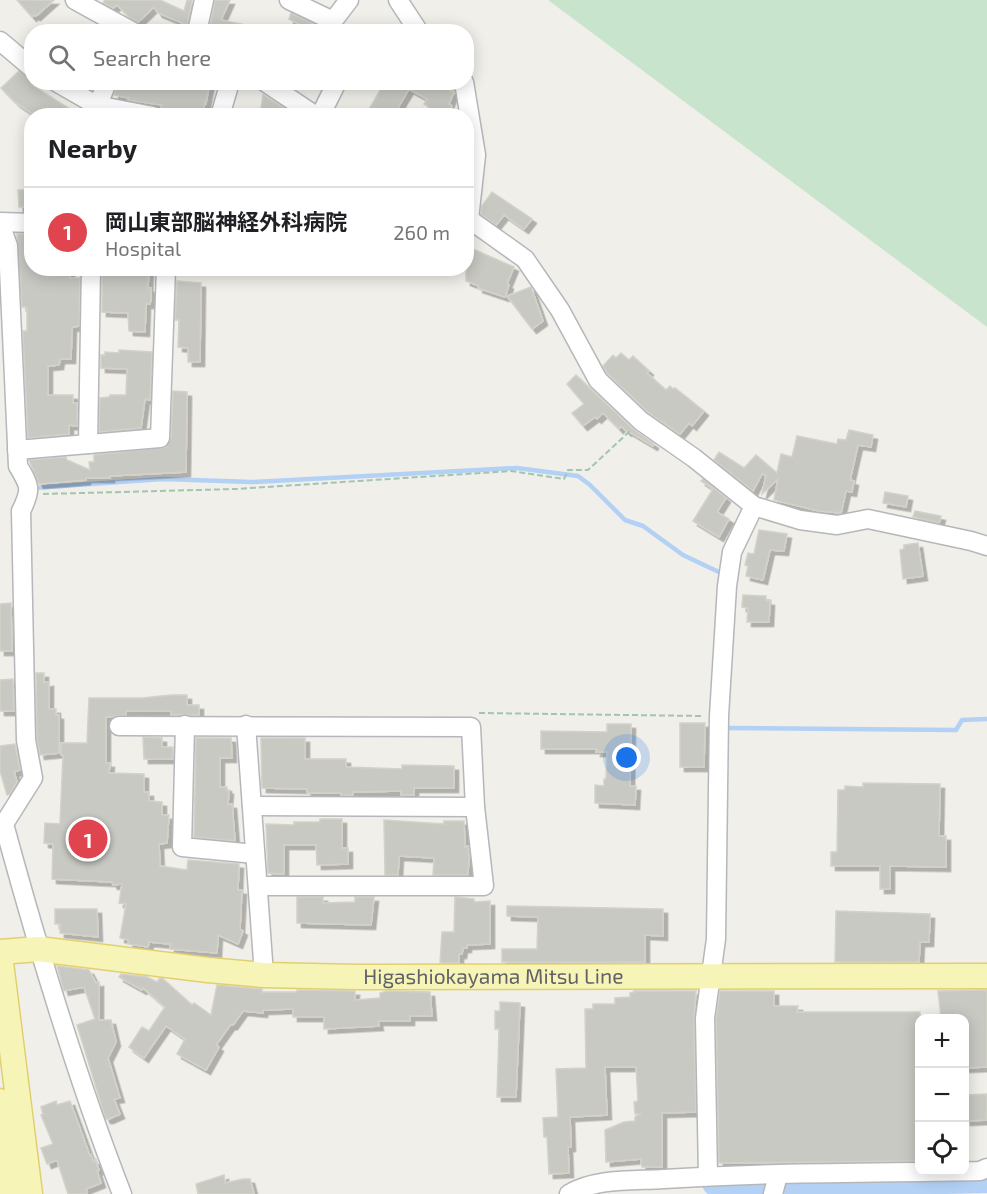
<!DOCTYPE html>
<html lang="en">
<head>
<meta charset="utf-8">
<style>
	:root { --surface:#fff; --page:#f6f6f6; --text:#202124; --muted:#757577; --line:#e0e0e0; --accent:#2563eb }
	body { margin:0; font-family:"Exo 2","Noto Sans JP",sans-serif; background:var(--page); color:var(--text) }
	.controls { position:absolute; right:18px; bottom:18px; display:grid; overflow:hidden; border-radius:12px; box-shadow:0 3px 15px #0003 }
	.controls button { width:54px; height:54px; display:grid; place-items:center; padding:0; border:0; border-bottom:2px solid var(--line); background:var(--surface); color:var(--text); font:30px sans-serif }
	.you { position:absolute; left:627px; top:758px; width:21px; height:21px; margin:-15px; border:4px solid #fff; border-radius:50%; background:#1a73e8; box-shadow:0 0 0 9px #1a73e833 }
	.badge { display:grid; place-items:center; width:39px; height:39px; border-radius:50%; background:var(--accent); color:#fff; font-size:20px; font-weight:700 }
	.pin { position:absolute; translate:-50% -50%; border:3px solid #fff; box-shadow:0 2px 6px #0006 }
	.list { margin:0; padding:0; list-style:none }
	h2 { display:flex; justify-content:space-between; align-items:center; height:78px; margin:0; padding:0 24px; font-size:26px }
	h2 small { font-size:20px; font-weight:400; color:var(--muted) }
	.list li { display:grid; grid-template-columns:39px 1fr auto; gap:18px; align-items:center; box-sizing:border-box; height:90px; padding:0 24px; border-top:2px solid var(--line) }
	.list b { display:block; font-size:22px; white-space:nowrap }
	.list p { margin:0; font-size:20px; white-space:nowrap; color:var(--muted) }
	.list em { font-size:20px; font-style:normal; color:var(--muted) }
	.icon { flex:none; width:33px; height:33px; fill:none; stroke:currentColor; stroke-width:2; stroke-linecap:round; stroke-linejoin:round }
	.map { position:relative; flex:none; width:987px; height:1194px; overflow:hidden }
	.search { position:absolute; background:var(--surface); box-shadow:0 3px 15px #0003; left:24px; top:24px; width:450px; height:66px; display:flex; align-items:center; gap:15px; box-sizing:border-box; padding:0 21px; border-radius:24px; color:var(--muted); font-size:22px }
	.panel { position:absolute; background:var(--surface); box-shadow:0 3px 15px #0003; left:24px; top:108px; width:450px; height:168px; border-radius:24px }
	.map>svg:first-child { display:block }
	.green { fill:#c9e4cc }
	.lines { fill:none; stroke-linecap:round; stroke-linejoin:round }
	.stream { stroke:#b3d0f5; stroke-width:4.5 }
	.river { stroke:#b3d0f5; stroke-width:26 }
	.building { fill:#c8c9c3; stroke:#d4d2c8; stroke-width:1.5; filter:url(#shadow) }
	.minor-casing { stroke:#b5b7bb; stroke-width:21 }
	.major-casing { stroke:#e2d070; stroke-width:27 }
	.path { stroke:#a2c4b0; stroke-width:2; stroke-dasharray:6 3; stroke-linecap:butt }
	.minor { stroke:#fff; stroke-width:18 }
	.major { stroke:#f6f4b7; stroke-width:24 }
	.labels { text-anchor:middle; stroke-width:6; stroke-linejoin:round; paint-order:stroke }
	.street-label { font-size:21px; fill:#606267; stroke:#fff }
</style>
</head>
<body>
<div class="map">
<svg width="987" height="1194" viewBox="0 0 987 1194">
	<defs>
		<filter id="shadow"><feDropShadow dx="4.5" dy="4.5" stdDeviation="0" flood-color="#0004"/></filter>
	</defs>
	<rect width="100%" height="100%" fill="#f0efe9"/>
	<path class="green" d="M 548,0 L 987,0 L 987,327 Z"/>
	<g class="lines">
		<g class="stream">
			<path d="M 33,488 L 163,479 L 252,482 L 517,468 L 578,476 L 590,485 L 625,520 L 643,526 L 683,555 L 723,574"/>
			<path d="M 724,728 L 956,730 L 962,720 L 987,719"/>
		</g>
		<path class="river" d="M 715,1183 L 787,1185 L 987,1180"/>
	</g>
	<g class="building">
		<path d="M 17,0 L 54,0 L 36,16 L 34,15 L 32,17 Z"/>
		<path d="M 105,0 L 160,0 L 184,11 L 187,0 L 192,0 L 187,25 L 158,13 L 154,7 L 138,22 L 129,17 L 117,5 L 113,8 L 103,3 Z"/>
		<path d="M 215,0 L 230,0 L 221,20 L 251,26 L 251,32 L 209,32 Z"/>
		<path d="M 291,13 L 328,31 L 329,32 L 315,32 L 289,19 Z"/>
		<path d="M 19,71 L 32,79 L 32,85 L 81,116 L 36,116 L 16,103 L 1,88 Z"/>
		<path d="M 118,82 L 210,82 L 206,103 L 205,102 L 203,112 L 200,112 L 200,116 L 188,116 L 189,113 L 161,108 L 162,105 L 128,100 L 129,98 L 114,95 Z"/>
		<path d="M 385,82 L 442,82 L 450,86 L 449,90 L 454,92 L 449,104 L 452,106 L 447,116 L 442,116 L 424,104 L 427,99 L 409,89 L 393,116 L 365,116 Z"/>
		<path d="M 263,95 L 286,109 L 284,116 L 260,116 Z"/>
		<path d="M 18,190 L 32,190 L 32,207 L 19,207 Z"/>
		<path d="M 492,192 L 532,219 L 524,229 L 504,215 L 496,225 L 481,214 L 482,206 Z"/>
		<path d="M 17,234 L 30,234 L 32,268 L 70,268 L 70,278 L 80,278 L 79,326 L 72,327 L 71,359 L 60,359 L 59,365 L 48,366 L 48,395 L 73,395 L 73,403 L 77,403 L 77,426 L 69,425 L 69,434 L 28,438 L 23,331 L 27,331 L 27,307 L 22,307 Z"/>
		<path d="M 466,246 L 514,267 L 507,284 L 509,285 L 505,297 L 478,288 L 479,286 L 466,281 Z"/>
		<path d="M 102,268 L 149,268 L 148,288 L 151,288 L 151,299 L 150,304 L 146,304 L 145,332 L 129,331 L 128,313 L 102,312 Z"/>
		<path d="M 177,281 L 201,283 L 200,362 L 188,362 L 188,348 L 178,347 L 179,320 L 175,320 Z"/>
		<path d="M 531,287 L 543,321 L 532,329 L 507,296 Z"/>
		<path d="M 119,350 L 152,352 L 150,400 L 145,399 L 141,428 L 99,432 L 100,398 L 109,397 L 110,395 L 126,395 L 127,369 L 101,368 L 101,355 L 105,355 L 105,352 L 119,353 Z"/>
		<path d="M 621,353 L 629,360 L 633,356 L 649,371 L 647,373 L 666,390 L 670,386 L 673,389 L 675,388 L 704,411 L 692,426 L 689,423 L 680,434 L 648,412 L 607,373 L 603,366 L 613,355 L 616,358 Z"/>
		<path d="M 576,375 L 633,429 L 654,444 L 653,446 L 628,431 L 627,432 L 621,426 L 619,429 L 603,413 L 597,419 L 595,417 L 583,426 L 572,413 L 584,404 L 567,384 Z"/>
		<path d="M 173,391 L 187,392 L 186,472 L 109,476 L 110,478 L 86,478 L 86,480 L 39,484 L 29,460 L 66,457 L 67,460 L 90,470 L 89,462 L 94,462 L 94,455 L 166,447 L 171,438 Z"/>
		<path d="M 849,430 L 873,435 L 871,447 L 858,445 L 850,480 L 854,481 L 852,492 L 846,491 L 841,513 L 819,511 L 774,500 L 778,479 L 762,494 L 766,475 L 762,474 L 753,491 L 714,460 L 719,452 L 744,468 L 756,455 L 777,473 L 781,454 L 792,457 L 797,436 L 837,444 L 838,439 L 846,440 Z"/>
		<path d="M 703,479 L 726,498 L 717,512 L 729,519 L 719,537 L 693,521 L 713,489 L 701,481 Z"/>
		<path d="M 885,492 L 908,496 L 906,507 L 883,503 Z"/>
		<path d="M 915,511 L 941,516 L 939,523 L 913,517 Z"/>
		<path d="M 759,530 L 787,534 L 784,551 L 770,550 L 763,580 L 746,576 L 748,566 L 745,565 L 748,553 L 754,554 Z"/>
		<path d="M 918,543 L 923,576 L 903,579 L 900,550 L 904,549 L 904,545 Z"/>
		<path d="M 743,595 L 766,596 L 766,601 L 770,601 L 769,622 L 747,622 L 748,608 L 742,607 Z"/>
		<path d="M 11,603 L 12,651 L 0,651 L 0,604 Z"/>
		<path d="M 36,673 L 44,673 L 44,683 L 49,682 L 49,709 L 56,709 L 56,715 L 59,715 L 59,753 L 40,755 L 37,739 Z"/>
		<path d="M 13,679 L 14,711 L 0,711 L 0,680 Z"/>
		<path d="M 171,695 L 187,695 L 187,705 L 199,705 L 199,715 L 171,715 L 171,711 L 126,711 L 126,715 L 106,717 L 106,763 L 110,763 L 109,773 L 144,774 L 144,792 L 149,792 L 149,801 L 162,802 L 162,815 L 169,815 L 167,843 L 159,844 L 160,866 L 187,870 L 188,860 L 239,864 L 238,890 L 242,890 L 240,929 L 243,931 L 238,944 L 218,935 L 217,953 L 170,949 L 170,944 L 149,942 L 148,947 L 128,944 L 129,940 L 120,938 L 126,904 L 119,903 L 122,884 L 113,885 L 112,882 L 52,879 L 53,844 L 44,843 L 45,823 L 60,824 L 63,755 L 61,755 L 61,743 L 87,743 L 89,698 L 142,698 Z"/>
		<path d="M 680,723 L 705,723 L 704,767 L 680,767 Z"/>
		<path d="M 607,724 L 631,724 L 630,786 L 636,786 L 635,805 L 595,803 L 595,785 L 604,786 L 604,779 L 606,779 L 607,752 L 596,752 L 597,749 L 541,749 L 541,731 L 607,732 Z"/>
		<path d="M 143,737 L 162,738 L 162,747 L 173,747 L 173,759 L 144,759 Z"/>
		<path d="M 196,738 L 231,738 L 232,758 L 220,758 L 220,787 L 227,787 L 227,790 L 229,790 L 228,804 L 232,804 L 235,841 L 194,837 Z"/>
		<path d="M 261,738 L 305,738 L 305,759 L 346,759 L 346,767 L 402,769 L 402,765 L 454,766 L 454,788 L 414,788 L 414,795 L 401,795 L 401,791 L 353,792 L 353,795 L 341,795 L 341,793 L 307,793 L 307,789 L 262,788 Z"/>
		<path d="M 15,744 L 20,770 L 14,772 L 17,782 L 10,794 L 7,795 L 0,771 L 0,746 Z"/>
		<path d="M 863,783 L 940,784 L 939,836 L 946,836 L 946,867 L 890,866 L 890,889 L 880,889 L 880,866 L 831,866 L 831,852 L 837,852 L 838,790 L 845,790 L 845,786 L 863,787 Z"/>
		<path d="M 320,819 L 342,819 L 342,848 L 348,848 L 348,864 L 317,865 L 316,845 L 284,845 L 284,874 L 268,873 L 266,824 L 294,825 L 294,822 L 320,822 Z"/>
		<path d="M 384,820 L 444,824 L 444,821 L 464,821 L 465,847 L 468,846 L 469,854 L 468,875 L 433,875 L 434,858 L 399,856 L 398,875 L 385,875 Z"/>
		<path d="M 297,897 L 323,897 L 323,903 L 355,902 L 355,897 L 374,897 L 371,925 L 297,923 Z"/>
		<path d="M 455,897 L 474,899 L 474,902 L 490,901 L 490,944 L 467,945 L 467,948 L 463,948 L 462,954 L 459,954 L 459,963 L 440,963 L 442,932 L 454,932 Z"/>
		<path d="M 507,906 L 663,909 L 663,936 L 645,935 L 645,962 L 502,962 L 502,949 L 537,949 L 538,917 L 507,916 Z"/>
		<path d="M 55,909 L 97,909 L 98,937 L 60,933 L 60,924 L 55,924 Z"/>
		<path d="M 836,911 L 930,914 L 929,942 L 920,942 L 919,962 L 835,962 Z"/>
		<path d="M 57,966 L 89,970 L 96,983 L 99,982 L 99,1020 L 111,1020 L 116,1042 L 108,1058 L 120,1098 L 114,1099 L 120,1114 L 109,1119 L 106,1119 L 105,1117 L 77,1025 L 95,1019 L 84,987 L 64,991 Z"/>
		<path d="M 121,974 L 147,977 L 157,982 L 160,978 L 163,979 L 192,1005 L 194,1003 L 211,1015 L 217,985 L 262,989 L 262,992 L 297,992 L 297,990 L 355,991 L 355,1000 L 380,998 L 380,993 L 388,991 L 430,992 L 432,1016 L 410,1016 L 410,1021 L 378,1021 L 379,1026 L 324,1029 L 324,1017 L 293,1017 L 293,1009 L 263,1010 L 263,1013 L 243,1011 L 233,1025 L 231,1024 L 216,1045 L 219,1047 L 206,1070 L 177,1054 L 185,1039 L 166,1026 L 144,1058 L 129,1047 L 142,1027 L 149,1031 L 165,1007 L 143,988 L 142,990 L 119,977 Z"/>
		<path d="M 987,990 L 987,1067 L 964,1068 L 964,1018 L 941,1018 L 938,991 Z"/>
		<path d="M 634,991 L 696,991 L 694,1018 L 696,1112 L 662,1113 L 662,1167 L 642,1167 L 641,1159 L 606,1162 L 605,1130 L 624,1122 L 635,1121 L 635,1117 L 640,1114 L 635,1114 L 634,1102 L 638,1101 L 636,1067 L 605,1067 L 607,1115 L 570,1117 L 571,1147 L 568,1147 L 569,1173 L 549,1174 L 547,1137 L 544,1137 L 543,1118 L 558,1117 L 556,1069 L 586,1068 L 585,1009 L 593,1009 L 593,1004 L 615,1004 L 615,998 L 630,997 L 630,993 L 634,992 Z"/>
		<path d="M 720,991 L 774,991 L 774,1006 L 798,1006 L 797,1012 L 920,1012 L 920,1161 L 719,1163 L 716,1019 Z"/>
		<path d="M 500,1002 L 520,1003 L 516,1097 L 497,1097 L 499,1029 L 495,1029 L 495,1011 L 500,1011 Z"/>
		<path d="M 987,1094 L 987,1120 L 966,1121 L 964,1095 Z"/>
		<path d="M 56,1101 L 57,1105 L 70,1101 L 90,1156 L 91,1155 L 93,1161 L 95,1160 L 99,1170 L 97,1171 L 101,1183 L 86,1189 L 87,1194 L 68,1194 L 57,1160 L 47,1164 L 41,1148 L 53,1144 L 41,1115 L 43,1114 L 41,1107 Z"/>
		<path d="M 224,1175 L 225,1183 L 243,1179 L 250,1179 L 254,1194 L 198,1194 L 196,1184 Z"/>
	</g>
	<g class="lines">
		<g class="minor-casing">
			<g id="minor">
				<path d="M 75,0 L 133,32"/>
				<path d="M 289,0 L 333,21 L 349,0"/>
				<path d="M 398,0 L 419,32"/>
				<path d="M 197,32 L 204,0"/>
				<path d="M 0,41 L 32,68"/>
				<path d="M 56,82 L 96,105 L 153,116"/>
				<path d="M 265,82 L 316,116"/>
				<path d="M 464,82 L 476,155 L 469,219"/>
				<path d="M 92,113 L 100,100 L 107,82"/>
				<path d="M 220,116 L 230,82"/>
				<path d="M 320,116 L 337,82"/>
				<path d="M 466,217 L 525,259 L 560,310 L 598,380 L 641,421 L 694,458 L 754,506 L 800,520 L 837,525 L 868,519 L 971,541 L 987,546"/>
				<path d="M 0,222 L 32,223"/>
				<path d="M 0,223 L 8,246 L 18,466 C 30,486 32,489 21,511 L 26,740 L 33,778 L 4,824 C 38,949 75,1073 122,1194"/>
				<path d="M 88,444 L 91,268"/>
				<path d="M 17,450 L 160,438 L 166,268"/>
				<path d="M 185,725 L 182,847 L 255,854"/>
				<path d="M 246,725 L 264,975"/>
				<path d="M 119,726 L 471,727 L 475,807 L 484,886 L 258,886"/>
				<path d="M 252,806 L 475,807"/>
				<path d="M 708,1176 L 705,1018 L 716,939 L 719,716 L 727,586 L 732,552 L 754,506"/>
				<path d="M 569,1194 C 596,1178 633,1181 664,1179 C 769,1172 875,1173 980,1171 L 987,1168"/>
				<path d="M 773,1194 L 778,1175"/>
			</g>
		</g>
		<g class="major-casing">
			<g id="major">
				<path id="s1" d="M 0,952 L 38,949 L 208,970 L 264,975 L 358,977 L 987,976"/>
				<path d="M 0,955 L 30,1194"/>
				<path d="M 0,1101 L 12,1194"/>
			</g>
		</g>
		<g class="path">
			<path d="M 43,494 L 236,489 L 511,471 L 564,479 L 568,470 L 588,470 L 630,431"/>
			<path d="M 479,713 L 704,716"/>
		</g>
		<use href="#minor" class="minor"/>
		<use href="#major" class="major"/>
	</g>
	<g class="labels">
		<g class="street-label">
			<text dy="7" stroke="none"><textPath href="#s1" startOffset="495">Higashiokayama Mitsu Line</textPath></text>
		</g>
	</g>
</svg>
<div class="controls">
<button>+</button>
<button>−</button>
<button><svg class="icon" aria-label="locate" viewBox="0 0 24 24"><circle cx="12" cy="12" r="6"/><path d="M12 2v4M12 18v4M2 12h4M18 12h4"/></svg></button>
</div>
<div class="you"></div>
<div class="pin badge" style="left:88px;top:839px;background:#e0444e">1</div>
<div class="search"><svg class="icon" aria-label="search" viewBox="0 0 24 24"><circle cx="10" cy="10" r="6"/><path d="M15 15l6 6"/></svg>Search here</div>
<section class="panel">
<h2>Nearby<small></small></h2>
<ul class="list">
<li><span class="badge" style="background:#e0444e">1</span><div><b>岡山東部脳神経外科病院</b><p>Hospital</p></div><em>260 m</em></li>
</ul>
</section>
</div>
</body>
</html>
